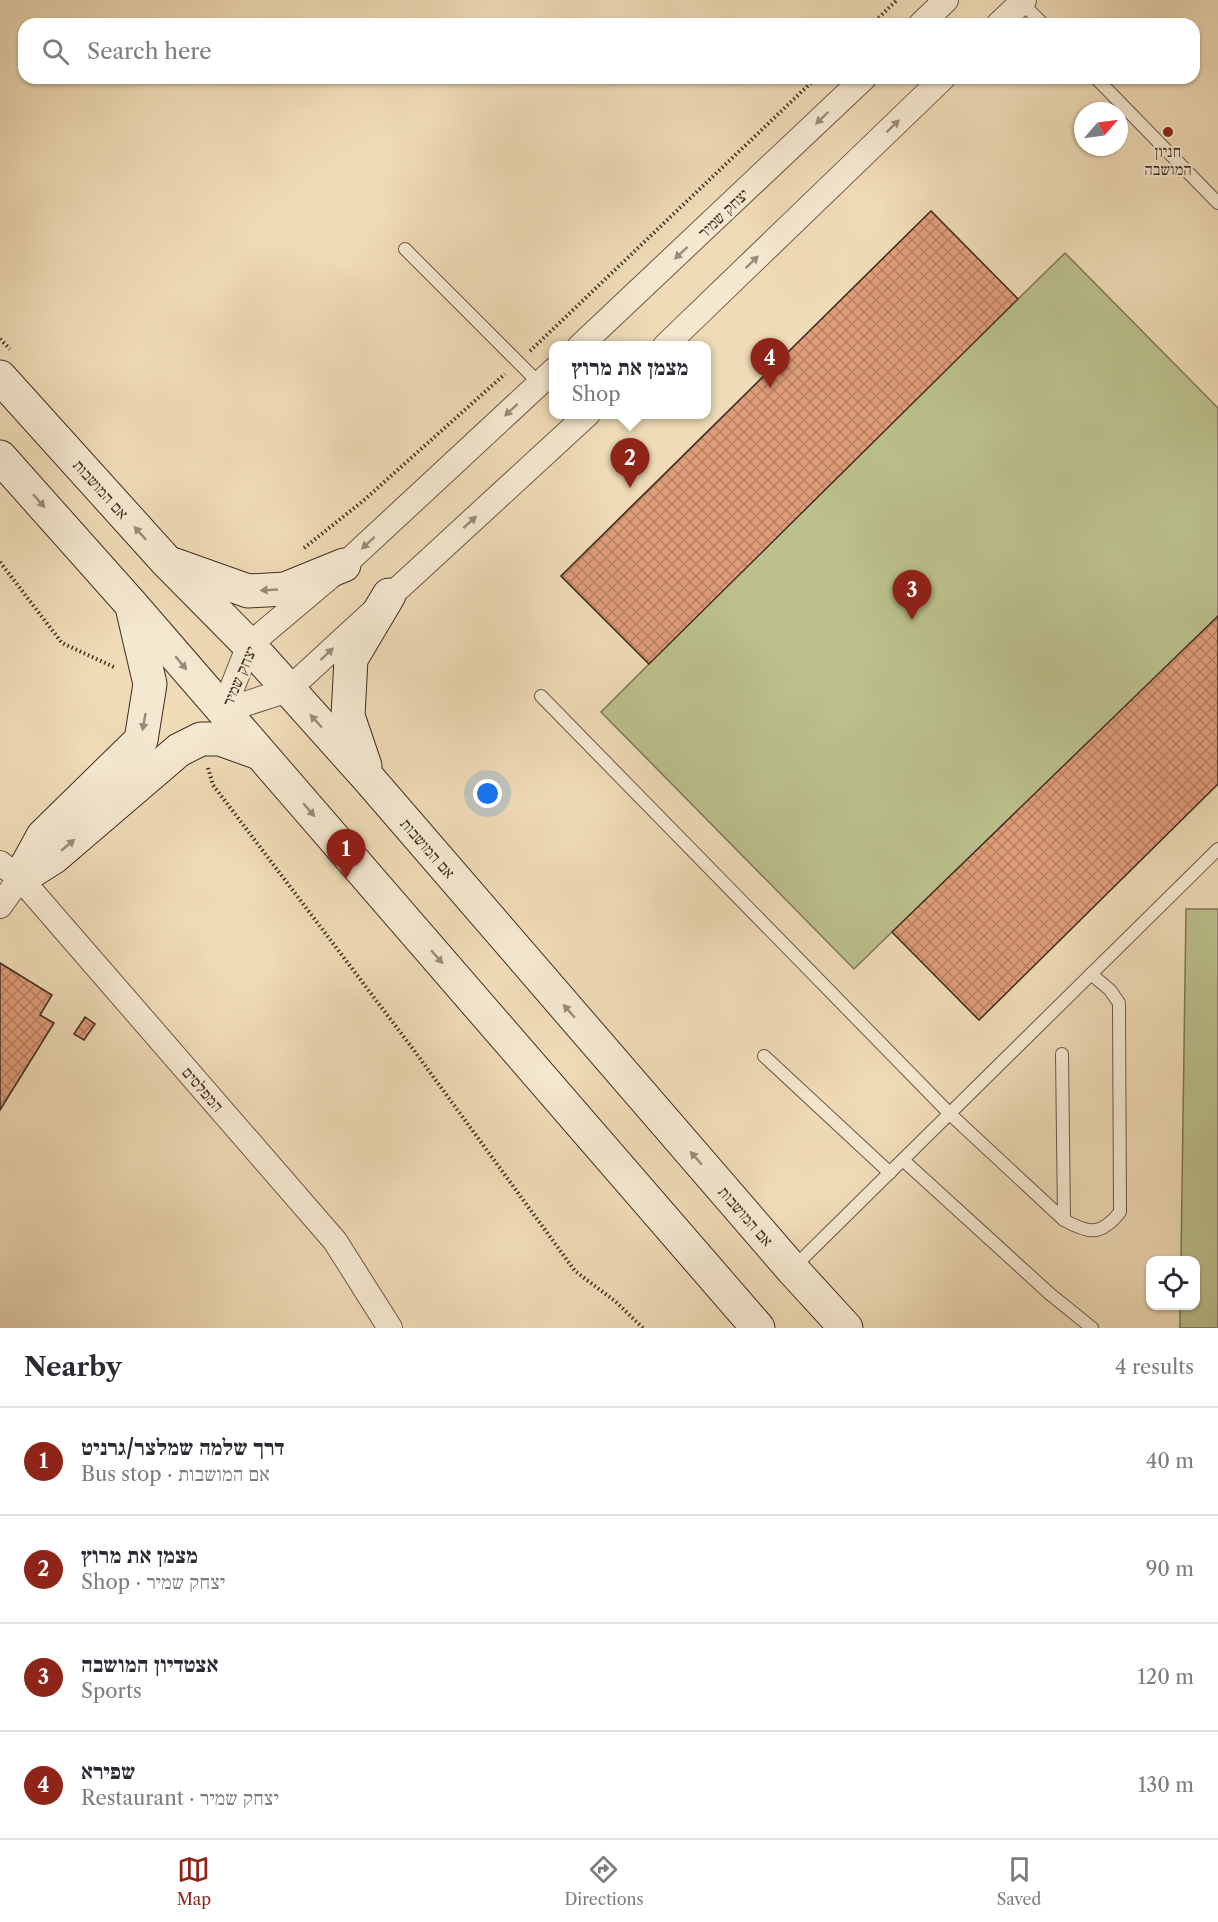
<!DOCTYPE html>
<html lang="en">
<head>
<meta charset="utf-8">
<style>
	:root { --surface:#fff; --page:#f7f7f7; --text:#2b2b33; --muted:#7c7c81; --line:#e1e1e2; --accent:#8f2418 }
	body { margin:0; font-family:"Libre Caslon Text","Frank Ruhl Libre",serif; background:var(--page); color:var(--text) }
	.controls { position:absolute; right:18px; bottom:18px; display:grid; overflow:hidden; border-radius:12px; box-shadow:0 2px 4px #0004 }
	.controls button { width:54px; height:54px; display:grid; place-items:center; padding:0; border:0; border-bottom:2px solid var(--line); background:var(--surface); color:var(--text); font:30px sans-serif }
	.compass { position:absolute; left:1074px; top:102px; width:54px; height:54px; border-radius:50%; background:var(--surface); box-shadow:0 2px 4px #0004; rotate:62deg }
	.you { position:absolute; left:488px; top:794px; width:21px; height:21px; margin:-15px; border:4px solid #fff; border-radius:50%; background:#1a73e8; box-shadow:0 0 0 9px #1a73e833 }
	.badge { display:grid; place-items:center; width:39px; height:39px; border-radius:50%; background:var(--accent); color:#fff; font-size:20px; font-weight:700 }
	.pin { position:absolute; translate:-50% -50px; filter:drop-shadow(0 2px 3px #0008) }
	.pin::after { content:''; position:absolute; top:32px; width:21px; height:18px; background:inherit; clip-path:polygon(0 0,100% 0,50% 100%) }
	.popup { position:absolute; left:549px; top:341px; width:162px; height:78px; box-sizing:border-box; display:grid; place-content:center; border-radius:12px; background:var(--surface); filter:drop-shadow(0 2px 4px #0005); font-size:20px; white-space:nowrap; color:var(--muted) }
	.popup b { font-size:22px; color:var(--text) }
	.popup::after { content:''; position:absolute; left:50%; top:100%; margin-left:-12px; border:12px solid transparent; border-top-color:var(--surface) }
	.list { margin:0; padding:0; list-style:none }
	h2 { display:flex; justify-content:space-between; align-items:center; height:78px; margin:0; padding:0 24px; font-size:26px }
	h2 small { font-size:20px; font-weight:400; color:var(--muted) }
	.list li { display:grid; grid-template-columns:39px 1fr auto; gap:18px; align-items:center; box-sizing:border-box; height:108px; padding:0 24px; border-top:2px solid var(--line) }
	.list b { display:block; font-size:22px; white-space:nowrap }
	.list p { margin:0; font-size:20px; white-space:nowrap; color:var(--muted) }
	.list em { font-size:20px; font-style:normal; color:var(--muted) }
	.icon { flex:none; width:33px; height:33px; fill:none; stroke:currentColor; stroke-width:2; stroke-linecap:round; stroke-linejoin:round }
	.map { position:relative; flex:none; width:1218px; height:1328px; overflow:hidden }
	.search { position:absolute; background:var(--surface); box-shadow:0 2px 4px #0004; left:18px; right:18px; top:18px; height:66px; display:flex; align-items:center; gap:15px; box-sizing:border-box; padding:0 21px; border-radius:18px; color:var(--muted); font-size:22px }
	.sheet { height:510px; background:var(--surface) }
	nav { display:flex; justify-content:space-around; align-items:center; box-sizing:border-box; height:84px; border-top:2px solid var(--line); background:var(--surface); font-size:16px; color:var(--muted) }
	nav a { display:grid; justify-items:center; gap:3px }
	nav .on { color:var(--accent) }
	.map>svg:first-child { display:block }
	.grass { fill:#bbc08c; stroke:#7e7658; stroke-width:1.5 }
	.building { fill:url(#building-cross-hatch); stroke:#412d25; stroke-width:1.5 }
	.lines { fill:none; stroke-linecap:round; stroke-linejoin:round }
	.lane-casing { stroke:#6c5849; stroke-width:14 }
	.street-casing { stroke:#6c5849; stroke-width:26 }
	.secondary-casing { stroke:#412d25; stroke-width:35 }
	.path { stroke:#412d25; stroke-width:4; stroke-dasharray:1.5 3; stroke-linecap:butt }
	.lane { stroke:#f5e8d0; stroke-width:12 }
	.street { stroke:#f5e8d0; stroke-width:24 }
	.secondary { stroke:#f5e8d0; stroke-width:33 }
	.oneway { fill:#9b8a7a }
	.poi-dot { fill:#8f2418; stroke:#f5e8d0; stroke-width:2 }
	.labels { text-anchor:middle; stroke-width:4.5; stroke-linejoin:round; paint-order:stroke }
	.poi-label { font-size:16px; fill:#412d25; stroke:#f5e8d0 }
	.street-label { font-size:16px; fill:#412d25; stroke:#f5e8d0 }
</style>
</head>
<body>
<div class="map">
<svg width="1218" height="1328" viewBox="0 0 1218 1328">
	<defs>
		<pattern id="building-cross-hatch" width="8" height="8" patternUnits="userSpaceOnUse" patternTransform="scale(1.5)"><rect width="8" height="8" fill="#e09d79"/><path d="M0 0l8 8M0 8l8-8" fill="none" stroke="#b78063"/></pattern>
	</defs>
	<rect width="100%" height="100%" fill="#efdbb6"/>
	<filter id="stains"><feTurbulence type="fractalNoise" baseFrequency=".00333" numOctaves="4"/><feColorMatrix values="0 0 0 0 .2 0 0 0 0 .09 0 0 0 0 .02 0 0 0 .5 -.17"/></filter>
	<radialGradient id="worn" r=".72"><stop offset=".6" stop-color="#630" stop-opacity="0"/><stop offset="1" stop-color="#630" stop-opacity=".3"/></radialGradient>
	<g class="grass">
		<path d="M 931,211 L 1018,299 L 1065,253 L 1218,408 L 1218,784 L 979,1020 L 892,932 L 854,969 L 601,712 L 649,664 L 561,576 Z"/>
		<path d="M 1186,909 L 1218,909 L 1218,1328 L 1180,1328 L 1180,1306 L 1196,1306 L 1196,1260 L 1181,1260 Z"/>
	</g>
	<g class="building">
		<path d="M 931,211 L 1018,299 L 649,664 L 561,576 Z"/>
		<path d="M 1218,616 L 1218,784 L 979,1020 L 892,932 Z"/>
		<path d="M 0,963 L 52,995 L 40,1015 L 54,1023 L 0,1110 Z"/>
		<path d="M 85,1017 L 95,1024 L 84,1040 L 74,1034 Z"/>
	</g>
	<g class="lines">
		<g class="lane-casing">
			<g id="lane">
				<path d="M 1019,0 L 1043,24"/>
				<path d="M 1096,78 L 1218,203"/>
				<path d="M 405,249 L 539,383"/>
				<path d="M 541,696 L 950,1114 L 1064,1220 C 1089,1234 1101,1236 1120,1212 L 1119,1003 L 1110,990 L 1091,974"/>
				<path d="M 1062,1054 L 1064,1220"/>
				<path d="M 764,1056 L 890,1173"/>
				<path d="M 903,1160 L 1050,1294 L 1092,1328"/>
				<path d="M 794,1267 L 1218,849"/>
			</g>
		</g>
		<g class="street-casing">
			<g id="street">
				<path d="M 921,24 L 946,0"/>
				<path d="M 999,24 L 1024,0"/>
				<path d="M 580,346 L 864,78"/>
				<path d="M 665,346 L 943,78"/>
				<path d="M 223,711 L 249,645 L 344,565 L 554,370"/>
				<path d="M 223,711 L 288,690 L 588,414"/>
				<path d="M 0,863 L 20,878 L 335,1241 L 390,1328"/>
				<path d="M 0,906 L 20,878"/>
			</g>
		</g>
		<g class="secondary-casing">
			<g id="secondary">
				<path d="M 0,377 L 167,562 L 249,645 L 369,779 L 792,1269 L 846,1328"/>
				<path d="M 0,457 L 131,604 L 758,1328"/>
				<path d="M 175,565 L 248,591 L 285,589 L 344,565"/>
				<path d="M 365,766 L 348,716 L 351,659 L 389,595"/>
				<path d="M 24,876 L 54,857 L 179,750 L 201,739 L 220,739 L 259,753"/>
				<path d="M 20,878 L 43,836 L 141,740 L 150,684 L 133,611"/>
			</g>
		</g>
		<g class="path">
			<path d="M 872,24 L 897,0"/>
			<path d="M 0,339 L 10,349"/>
			<path d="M 530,351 L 816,78"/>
			<path d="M 304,548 L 363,501 L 505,374"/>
			<path d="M 0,562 L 62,643 L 116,668"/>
			<path d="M 208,768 L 213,785 L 413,1049 L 575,1271 L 615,1301 L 643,1328"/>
		</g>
		<use href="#lane" class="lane"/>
		<use href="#street" class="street"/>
		<use href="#secondary" class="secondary"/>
	</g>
	<defs><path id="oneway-solid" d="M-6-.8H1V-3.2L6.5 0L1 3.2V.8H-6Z" transform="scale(1.5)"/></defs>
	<g class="oneway">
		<use href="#oneway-solid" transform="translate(822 118) rotate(136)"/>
		<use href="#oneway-solid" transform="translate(893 126) rotate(-44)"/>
		<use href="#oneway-solid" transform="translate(681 253) rotate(137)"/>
		<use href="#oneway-solid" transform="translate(752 262) rotate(-44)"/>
		<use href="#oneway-solid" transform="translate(511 410) rotate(137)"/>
		<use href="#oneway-solid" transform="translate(39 501) rotate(48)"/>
		<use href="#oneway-solid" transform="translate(470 522) rotate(-42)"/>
		<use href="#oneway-solid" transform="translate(140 533) rotate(-132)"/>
		<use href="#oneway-solid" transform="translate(368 543) rotate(137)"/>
		<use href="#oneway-solid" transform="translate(269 590) rotate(177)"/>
		<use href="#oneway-solid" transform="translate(327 654) rotate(-43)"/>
		<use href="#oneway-solid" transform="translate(181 663) rotate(50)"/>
		<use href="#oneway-solid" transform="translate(316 721) rotate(-132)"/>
		<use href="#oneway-solid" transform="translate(144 722) rotate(100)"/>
		<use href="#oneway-solid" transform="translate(309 810) rotate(49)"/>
		<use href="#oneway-solid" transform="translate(68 845) rotate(-40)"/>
		<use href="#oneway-solid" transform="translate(437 957) rotate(49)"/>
		<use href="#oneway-solid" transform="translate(569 1011) rotate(-131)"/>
		<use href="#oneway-solid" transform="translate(696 1158) rotate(-131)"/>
	</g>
	<circle class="poi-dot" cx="1168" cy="132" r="6"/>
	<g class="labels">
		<g class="poi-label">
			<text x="1168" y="157">חניון<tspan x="1168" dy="18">המושבה</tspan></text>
		</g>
		<g class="street-label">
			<text transform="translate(723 213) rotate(-44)" y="6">יצחק שמיר</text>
			<text transform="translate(101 489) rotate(48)" y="6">אם המושבות</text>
			<text transform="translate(239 676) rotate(-67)" y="6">יצחק שמיר</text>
			<text transform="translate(428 848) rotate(49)" y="6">אם המושבות</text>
			<text transform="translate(203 1089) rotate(49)" y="6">המפלסים</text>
			<text transform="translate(746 1216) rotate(49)" y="6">אם המושבות</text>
		</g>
	</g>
	<rect width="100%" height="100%" filter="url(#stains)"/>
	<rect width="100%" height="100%" fill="url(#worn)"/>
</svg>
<div class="controls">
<button><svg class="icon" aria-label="locate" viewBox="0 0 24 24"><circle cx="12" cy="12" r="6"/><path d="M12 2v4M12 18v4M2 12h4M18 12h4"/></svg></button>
</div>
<svg class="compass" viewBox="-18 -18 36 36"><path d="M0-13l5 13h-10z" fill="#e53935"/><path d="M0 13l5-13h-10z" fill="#7c7c81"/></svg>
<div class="you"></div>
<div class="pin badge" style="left:346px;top:879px">1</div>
<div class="pin badge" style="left:630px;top:488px">2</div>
<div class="popup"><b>מצמן את מרוץ</b>Shop</div>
<div class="pin badge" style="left:912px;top:620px">3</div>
<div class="pin badge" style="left:770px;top:388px">4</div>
<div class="search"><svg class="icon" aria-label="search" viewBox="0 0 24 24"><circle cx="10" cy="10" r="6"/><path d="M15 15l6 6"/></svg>Search here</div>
</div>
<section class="sheet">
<h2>Nearby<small>4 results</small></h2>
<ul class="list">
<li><span class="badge">1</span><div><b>דרך שלמה שמלצר/גרניט</b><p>Bus stop · אם המושבות</p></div><em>40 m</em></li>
<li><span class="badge">2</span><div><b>מצמן את מרוץ</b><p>Shop · יצחק שמיר</p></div><em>90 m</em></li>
<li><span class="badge">3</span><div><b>אצטדיון המושבה</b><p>Sports</p></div><em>120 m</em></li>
<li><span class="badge">4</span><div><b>שפירא</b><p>Restaurant · יצחק שמיר</p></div><em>130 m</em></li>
</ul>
</section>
<nav>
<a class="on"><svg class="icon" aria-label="map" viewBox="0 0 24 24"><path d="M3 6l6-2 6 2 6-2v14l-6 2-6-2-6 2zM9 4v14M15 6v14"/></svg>Map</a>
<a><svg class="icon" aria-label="directions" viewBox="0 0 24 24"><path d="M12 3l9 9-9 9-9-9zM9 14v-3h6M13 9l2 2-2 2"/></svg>Directions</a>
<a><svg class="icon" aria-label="saved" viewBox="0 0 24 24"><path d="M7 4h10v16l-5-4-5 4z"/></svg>Saved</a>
</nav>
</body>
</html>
